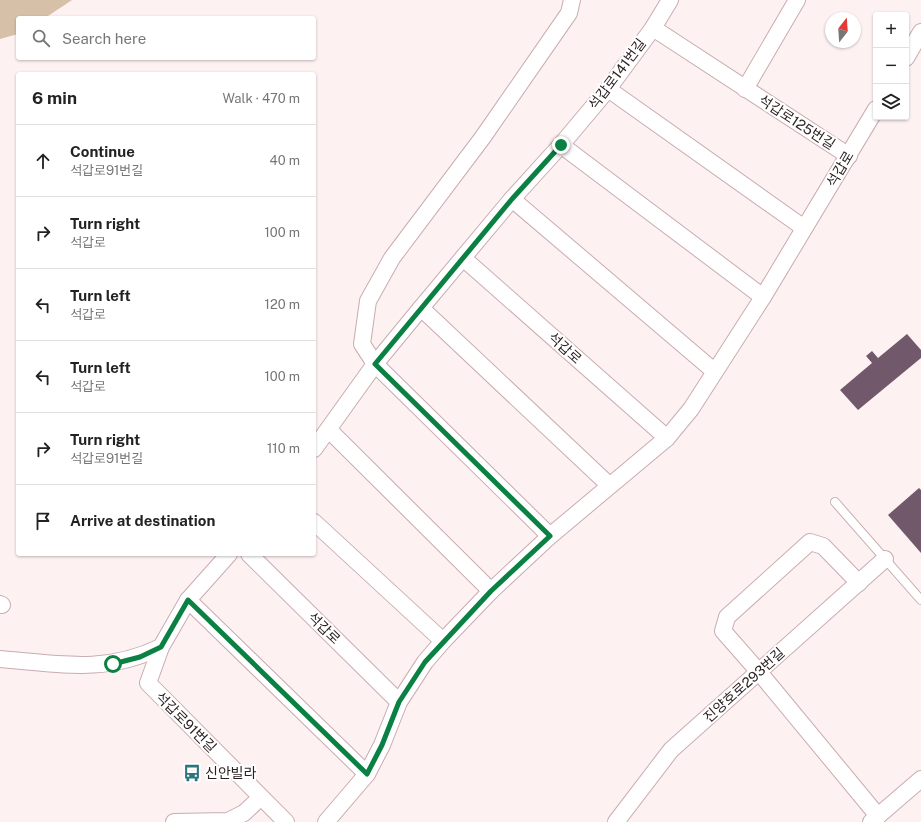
<!DOCTYPE html>
<html lang="en">
<head>
<meta charset="utf-8">
<style>
	:root { --surface:#fff; --page:#f6f6f6; --text:#222; --muted:#767676; --line:#e0e0e0 }
	body { margin:0; font-family:"Public Sans","Noto Sans KR",sans-serif; background:var(--page); color:var(--text) }
	.controls { position:absolute; right:12px; top:12px; display:grid; overflow:hidden; border-radius:4px; box-shadow:0 1px 3px #0004 }
	.controls button { width:36px; height:36px; display:grid; place-items:center; padding:0; border:0; border-bottom:1px solid var(--line); background:var(--surface); color:var(--text); font:20px sans-serif }
	.compass { position:absolute; left:825px; top:12px; width:36px; height:36px; border-radius:50%; background:var(--surface); box-shadow:0 1px 3px #0004; rotate:17deg }
	.stop { position:absolute; width:12px; height:12px; margin:-9px; border:3px solid #0b8043; border-radius:50%; background:#fff }
	.stop.end { background:#0b8043; border-color:#fff; box-shadow:0 1px 4px #0008 }
	.list { margin:0; padding:0; list-style:none }
	h2 { display:flex; justify-content:space-between; align-items:center; height:52px; margin:0; padding:0 16px; font-size:17px }
	h2 small { font-size:13px; font-weight:400; color:var(--muted) }
	.list li { display:grid; grid-template-columns:26px 1fr auto; gap:12px; align-items:center; box-sizing:border-box; height:72px; padding:0 16px; border-top:1px solid var(--line) }
	.list b { display:block; font-size:15px; white-space:nowrap }
	.list p { margin:0; font-size:13px; white-space:nowrap; color:var(--muted) }
	.list em { font-size:13px; font-style:normal; color:var(--muted) }
	.icon { flex:none; width:22px; height:22px; fill:none; stroke:currentColor; stroke-width:2; stroke-linecap:round; stroke-linejoin:round }
	.map { position:relative; flex:none; width:921px; height:822px; overflow:hidden }
	.search { position:absolute; background:var(--surface); box-shadow:0 1px 3px #0004; left:16px; top:16px; width:300px; height:44px; display:flex; align-items:center; gap:10px; box-sizing:border-box; padding:0 14px; border-radius:4px; color:var(--muted); font-size:15px }
	.panel { position:absolute; background:var(--surface); box-shadow:0 1px 3px #0004; left:16px; top:72px; width:300px; height:484px; border-radius:4px }
	.map>svg:first-child { display:block }
	.forest { fill:#d6c1a8 }
	.building { fill:#71596b }
	.lines { fill:none; stroke-linecap:round; stroke-linejoin:round }
	.lane-casing { stroke:#c9acb0; stroke-width:10 }
	.street-casing { stroke:#c9acb0; stroke-width:18 }
	.lane { stroke:#fff; stroke-width:8 }
	.street { stroke:#fff; stroke-width:16 }
	.route { stroke:#0b8043; stroke-width:5 }
	.labels { text-anchor:middle; stroke-width:4; stroke-linejoin:round; paint-order:stroke }
	.street-label { font-size:14px; fill:#2a1f21; stroke:#fff }
	.poi-label { font-size:14px; fill:#2a1f21; stroke:#fff; text-anchor:start }
</style>
</head>
<body>
<div class="map">
<svg width="921" height="822" viewBox="0 0 921 822">
	<rect width="100%" height="100%" fill="#fdf1f2"/>
	<path class="forest" d="M 0,0 L 72,0 L 45,18 L 18,18 L 18,34 L 0,39 Z"/>
	<g class="building">
		<path d="M 907,334 L 921,350 L 921,358 L 858,410 L 840,390 L 872,363 L 866,356 L 872,351 L 878,358 Z"/>
		<path d="M 919,488 L 921,490 L 921,553 L 888,515 Z"/>
	</g>
	<g class="lines">
		<g class="lane-casing">
			<path id="lane" d="M 835,502 L 921,600"/>
		</g>
		<g class="street-casing">
			<g id="street">
				<path d="M 653,28 L 849,156"/>
				<path d="M 906,58 L 921,32"/>
				<path d="M 608,89 L 804,228"/>
				<path d="M 745,89 L 797,0"/>
				<path d="M 561,145 L 763,297"/>
				<path d="M 512,199 L 714,371"/>
				<path d="M 463,258 L 667,438"/>
				<path d="M 421,308 L 609,485"/>
				<path d="M 329,430 L 491,591"/>
				<path d="M 314,449 L 375,364 L 421,308 L 512,199 L 561,145 L 608,89 L 653,28 L 670,0"/>
				<path d="M 314,522 L 443,641"/>
				<path d="M 550,536 L 375,364 L 362,344 L 368,301 L 392,258 L 483,137 L 569,13 L 572,0"/>
				<path d="M 229,554 L 188,600 L 161,647 L 148,683 L 286,822"/>
				<path d="M 249,554 L 399,702"/>
				<path d="M 859,583 L 823,546 L 810,542 L 727,617 L 723,631 L 759,672 L 878,816"/>
				<path d="M 188,600 L 367,774"/>
				<path d="M 0,604 L 2,605"/>
				<path d="M 0,659 C 59,664 105,674 161,647"/>
				<path d="M 174,822 L 228,821 L 244,813 L 260,798"/>
				<path d="M 326,822 L 367,774 L 382,745 L 399,702 L 425,662 L 443,641 L 491,591 L 550,536 L 667,438 L 691,409 L 763,297 L 876,109"/>
				<path d="M 616,822 L 671,750 L 885,559"/>
				<path d="M 871,822 L 921,779"/>
			</g>
		</g>
		<use href="#lane" class="lane"/>
		<use href="#street" class="street"/>
	</g>
	<g class="lines">
		<path class="route" d="M 113,664 L 140,657 L 161,647 L 188,600 L 367,774 L 382,745 L 399,702 L 425,662 L 491,591 L 550,536 L 375,364 L 512,199 L 561,145"/>
	</g>
	<defs>
		<g id="bus-bare" transform="scale(1.38)"><path d="M-5-6H5V4H4V6H2V4H-2V6H-4V4H-5ZM-3.5-4V0h7V-4ZM-3.5 1.2v1.5H-2V1.2ZM2 1.2v1.5H3.5V1.2Z" fill="#2c757d" stroke="#fff" stroke-width="2.5" paint-order="stroke"/></g>
	</defs>
	<g fill-rule="evenodd">
		<use href="#bus-bare" x="192" y="773"/>
	</g>
	<g class="labels">
		<g class="street-label">
			<text transform="translate(617 74) rotate(-53)" y="5">석갑로141번길</text>
			<text transform="translate(797 122) rotate(33)" y="5">석갑로125번길</text>
			<text transform="translate(840 169) rotate(-59)" y="5">석갑로</text>
			<text transform="translate(565 348) rotate(42)" y="5">석갑로</text>
			<text transform="translate(324 628) rotate(44)" y="5">석갑로</text>
			<text transform="translate(744 685) rotate(-42)" y="5">진양호로293번길</text>
			<text transform="translate(186 722) rotate(45)" y="5">석갑로91번길</text>
		</g>
		<g class="poi-label">
			<text x="205" y="778">신안빌라</text>
		</g>
	</g>
</svg>
<div class="controls">
<button>+</button>
<button>−</button>
<button><svg class="icon" aria-label="layers" viewBox="0 0 24 24"><path d="M12 4l9 5-9 5-9-5zM3 14l9 5 9-5"/></svg></button>
</div>
<svg class="compass" viewBox="-18 -18 36 36"><path d="M0-13l5 13h-10z" fill="#e53935"/><path d="M0 13l5-13h-10z" fill="#767676"/></svg>
<div class="stop" style="left:113px;top:664px"></div>
<div class="stop end" style="left:561px;top:145px"></div>
<div class="search"><svg class="icon" aria-label="search" viewBox="0 0 24 24"><circle cx="10" cy="10" r="6"/><path d="M15 15l6 6"/></svg>Search here</div>
<section class="panel">
<h2>6 min<small>Walk · 470 m</small></h2>
<ul class="list">
<li><svg class="icon" aria-label="ahead" viewBox="0 0 24 24"><path d="M12 20V5M6 11l6-6 6 6"/></svg><div><b>Continue</b><p>석갑로91번길</p></div><em>40 m</em></li>
<li><svg class="icon" aria-label="right" viewBox="0 0 24 24"><path d="M7 20v-9h11M14 6l5 5-5 5"/></svg><div><b>Turn right</b><p>석갑로</p></div><em>100 m</em></li>
<li><svg class="icon" aria-label="left" viewBox="0 0 24 24"><path d="M17 20v-9H6M10 6l-5 5 5 5"/></svg><div><b>Turn left</b><p>석갑로</p></div><em>120 m</em></li>
<li><svg class="icon" aria-label="left" viewBox="0 0 24 24"><path d="M17 20v-9H6M10 6l-5 5 5 5"/></svg><div><b>Turn left</b><p>석갑로</p></div><em>100 m</em></li>
<li><svg class="icon" aria-label="right" viewBox="0 0 24 24"><path d="M7 20v-9h11M14 6l5 5-5 5"/></svg><div><b>Turn right</b><p>석갑로91번길</p></div><em>110 m</em></li>
<li><svg class="icon" aria-label="arrive" viewBox="0 0 24 24"><path d="M6 21V4h12l-3 4 3 4H6"/></svg><div><b>Arrive at destination</b></div></li>
</ul>
</section>
</div>
</body>
</html>
